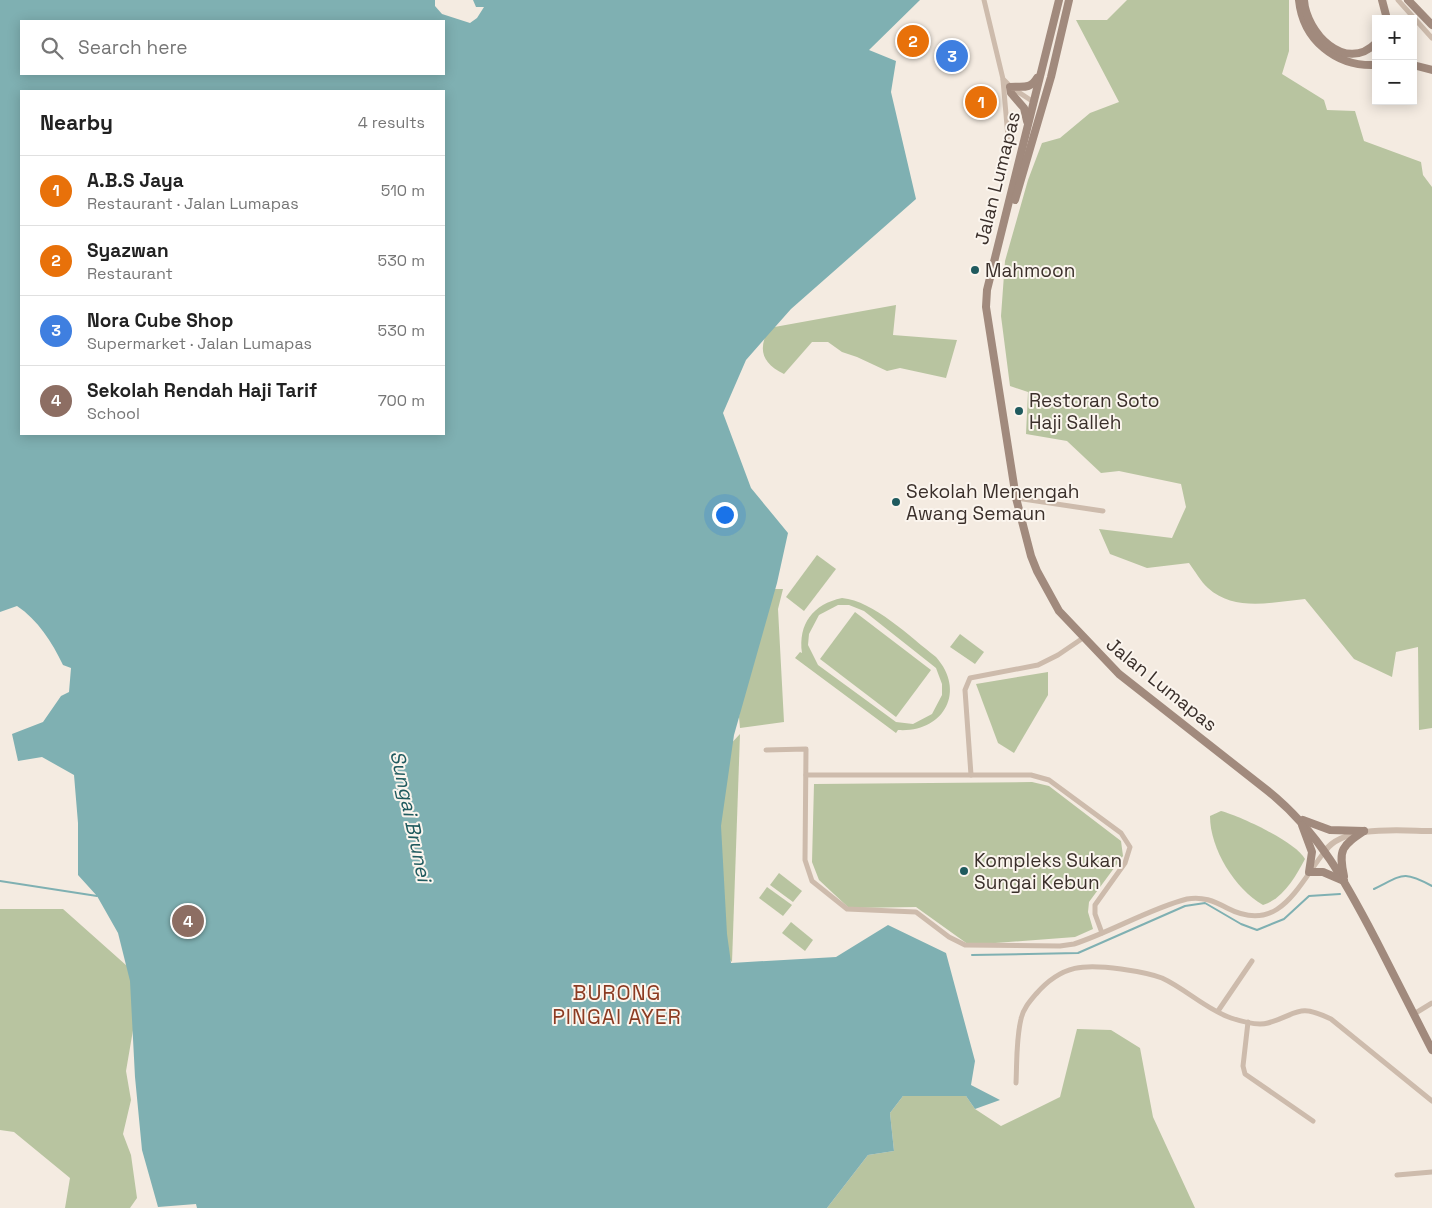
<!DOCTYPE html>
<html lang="en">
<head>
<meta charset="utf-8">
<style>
	:root { --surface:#fff; --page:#f2f2f2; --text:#222; --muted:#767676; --line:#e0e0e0; --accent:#2563eb }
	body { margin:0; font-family:"Space Grotesk",sans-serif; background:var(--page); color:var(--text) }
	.controls { position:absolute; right:15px; top:15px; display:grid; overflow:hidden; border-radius:0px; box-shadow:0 2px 12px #0003 }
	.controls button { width:45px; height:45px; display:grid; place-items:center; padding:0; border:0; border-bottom:1px solid var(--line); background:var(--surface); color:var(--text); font:25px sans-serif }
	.you { position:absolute; left:724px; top:514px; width:18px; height:18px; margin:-12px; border:4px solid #fff; border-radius:50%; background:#1a73e8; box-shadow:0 0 0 8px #1a73e833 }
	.badge { display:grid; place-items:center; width:32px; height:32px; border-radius:50%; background:var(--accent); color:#fff; font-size:16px; font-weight:700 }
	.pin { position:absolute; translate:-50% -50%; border:2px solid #fff; box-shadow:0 1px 5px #0006 }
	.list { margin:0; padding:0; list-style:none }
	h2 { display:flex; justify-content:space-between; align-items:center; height:65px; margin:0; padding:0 20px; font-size:21px }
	h2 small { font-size:16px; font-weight:400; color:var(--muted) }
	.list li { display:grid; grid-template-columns:32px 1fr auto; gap:15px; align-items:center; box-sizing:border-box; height:70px; padding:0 20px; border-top:1px solid var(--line) }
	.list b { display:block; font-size:19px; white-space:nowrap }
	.list p { margin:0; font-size:16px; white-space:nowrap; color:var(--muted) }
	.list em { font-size:16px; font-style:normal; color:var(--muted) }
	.icon { flex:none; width:28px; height:28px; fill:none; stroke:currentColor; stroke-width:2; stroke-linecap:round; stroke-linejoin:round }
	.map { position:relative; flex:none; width:1432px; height:1208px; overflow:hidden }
	.search { position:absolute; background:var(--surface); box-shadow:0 2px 12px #0003; left:20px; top:20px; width:425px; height:55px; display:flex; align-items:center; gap:12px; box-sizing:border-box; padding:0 18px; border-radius:0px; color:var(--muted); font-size:19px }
	.panel { position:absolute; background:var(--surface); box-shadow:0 2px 12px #0003; left:20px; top:90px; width:425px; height:345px; border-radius:0px }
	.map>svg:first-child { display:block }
	.green { fill:#b8c4a0; fill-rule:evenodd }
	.water { fill:#7fb0b2; fill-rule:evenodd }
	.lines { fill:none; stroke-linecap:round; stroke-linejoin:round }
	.stream { stroke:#7fb0b2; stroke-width:2 }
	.minor { stroke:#cdbbac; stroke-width:5 }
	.tertiary { stroke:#cdbbac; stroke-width:6 }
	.secondary { stroke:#a18a7d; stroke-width:8 }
	.poi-dot { fill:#1f5a5e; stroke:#fbf5ee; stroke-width:2 }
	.labels { text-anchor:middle; stroke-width:4; stroke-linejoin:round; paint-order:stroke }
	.street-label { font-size:19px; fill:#3b302b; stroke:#fbf5ee }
	.poi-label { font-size:19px; fill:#3b302b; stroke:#fbf5ee; text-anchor:start }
	.water-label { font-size:20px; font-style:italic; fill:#1f5a5e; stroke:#fbf5ee }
	.quarter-label { font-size:21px; letter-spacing:1px; fill:#8c3b22; stroke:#fbf5ee }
</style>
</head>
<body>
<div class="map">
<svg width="1432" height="1208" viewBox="0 0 1432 1208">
	<rect width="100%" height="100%" fill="#f4ebe1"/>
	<g class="green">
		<path d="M 1127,0 L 1289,0 L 1289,51 L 1282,74 L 1324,100 L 1327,110 L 1355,111 L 1364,141 L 1421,162 L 1423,175 L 1432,187 L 1432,728 L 1419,730 L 1418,647 L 1396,652 L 1392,677 L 1354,659 L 1305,599 C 1273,602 1234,612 1208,588 C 1201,582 1195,571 1189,563 L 1147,568 L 1110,554 L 1099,529 L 1172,538 L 1186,507 L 1181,484 L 1119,471 L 1101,473 L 1067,441 L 1026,434 L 1028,392 L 1010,386 L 1001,316 L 1005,261 L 1028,180 L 1042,143 L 1060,138 L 1090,113 L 1119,102 L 1076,20 L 1107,20 Z"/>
		<path d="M 896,305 L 893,335 L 957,340 L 946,378 L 900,368 L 887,371 L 857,357 L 842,352 L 828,342 L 812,342 L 784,374 C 761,363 758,349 769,328 Z"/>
		<path d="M 817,555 L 836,569 L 804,611 L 786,597 Z"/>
		<path d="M 754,589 L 783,589 L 778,609 L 784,722 L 740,728 L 739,717 Z"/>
		<path d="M 842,598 C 874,601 910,637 936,657 C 967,692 943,733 898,730 L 896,733 L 795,658 L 800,652 L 802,653 C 798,624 813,604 842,598 ZM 838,605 L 849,605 L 864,611 L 936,668 L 942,684 L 942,695 L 932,714 L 913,724 L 896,722 L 818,665 L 808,645 L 809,634 L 819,615 Z"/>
		<path d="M 855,612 L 931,670 L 896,717 L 820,659 Z"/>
		<path d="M 960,634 L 984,652 L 975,664 L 950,647 Z"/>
		<path d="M 1048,672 L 1048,695 L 1014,753 L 998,743 L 976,684 Z"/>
		<path d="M 740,734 L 732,962 L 719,948 L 717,829 L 725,750 Z"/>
		<path d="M 1032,782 L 1049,786 L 1121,841 L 1123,856 L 1089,902 L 1088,912 L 1093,929 L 1075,937 L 969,945 L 916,907 L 849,908 L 819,880 L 812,862 L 814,784 Z"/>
		<path d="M 1221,811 C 1240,816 1296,842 1305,859 C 1296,876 1283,899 1263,905 C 1235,889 1210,849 1210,816 Z"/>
		<path d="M 779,873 L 802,891 L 793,902 L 770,885 Z"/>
		<path d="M 767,887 L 792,905 L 783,916 L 759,898 Z"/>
		<path d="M 0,909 L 63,909 L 136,974 L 139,995 L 126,1071 L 131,1100 L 123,1134 L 131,1155 L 137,1198 L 130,1208 L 65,1208 L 70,1178 L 14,1132 L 0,1130 Z"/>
		<path d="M 791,922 L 813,940 L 805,951 L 782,933 Z"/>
		<path d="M 1077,1029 L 1111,1030 L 1140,1048 L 1153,1117 L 1195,1208 L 827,1208 L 868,1155 L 894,1151 L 890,1113 L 903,1096 L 966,1096 L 975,1109 L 1001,1126 L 1060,1097 Z"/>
	</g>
	<path class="water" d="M 0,0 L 435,0 L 435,6 L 442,14 L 470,23 L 477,18 L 484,7 L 476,7 L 473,0 L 920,0 L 869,50 L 896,61 L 891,92 L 916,199 L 791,309 L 746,360 L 723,413 L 751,488 L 788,533 L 777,583 L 734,735 L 721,826 L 727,934 L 731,963 L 836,957 L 888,925 L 946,953 L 975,1061 L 971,1085 L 1000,1100 L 975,1109 L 966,1096 L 903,1096 L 890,1113 L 894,1151 L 868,1155 L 827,1208 L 197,1208 L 196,1204 L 158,1207 L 142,1150 L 135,1077 L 130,981 L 118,933 L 97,896 L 78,875 L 78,823 L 74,775 L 42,757 L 18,761 L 12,734 L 43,722 L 61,696 L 69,692 L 71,668 L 63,665 C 52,642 38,620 17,606 L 0,612 ZM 21,21 L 444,21 L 444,74 L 21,74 ZM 21,91 L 444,91 L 444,434 L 21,434 Z"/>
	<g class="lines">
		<g class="stream">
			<path d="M 0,881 L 97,896"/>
			<path d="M 1374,889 C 1403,875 1402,870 1432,886"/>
			<path d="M 972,955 L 1078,953 L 1185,906 L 1205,903 L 1241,924 L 1257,930 L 1284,919 L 1309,896 L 1340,894"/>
		</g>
		<g class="minor">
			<path d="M 984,0 L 1003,79 L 1012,88 L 1032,101"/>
			<path d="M 1398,0 L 1432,38"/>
			<path d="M 1003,80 L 1008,137"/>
			<path d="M 1016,498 L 1103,511"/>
			<path d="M 766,750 L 806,749 L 805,860 L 812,881 L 847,909 L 916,912 L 949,937 L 965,945 L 1060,946 L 1074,944 C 1111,932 1151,908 1187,899 C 1202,896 1214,901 1227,908 C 1279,935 1297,887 1325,851"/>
			<path d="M 806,775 L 1031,775 L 1049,780 L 1121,833 L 1130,847 L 1125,863 L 1095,905 L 1095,914 L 1102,933"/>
			<path d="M 971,775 L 965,690 L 970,678 L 1038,665 L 1058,655 L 1083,638"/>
			<path d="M 1218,1011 L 1252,961"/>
			<path d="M 1414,1014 L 1432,1003"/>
			<path d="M 1248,1022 L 1243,1066 L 1245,1074 L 1313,1121"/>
			<path d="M 1016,1083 C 1017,1062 1016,1040 1021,1019 C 1023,1009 1030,1001 1036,994 C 1062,964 1085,964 1121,969 C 1135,971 1149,973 1162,978 C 1186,989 1205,1009 1231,1018 C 1240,1021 1258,1026 1268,1023 C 1299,1014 1297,1003 1331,1019 L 1432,1101"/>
			<path d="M 1397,1175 L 1432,1172"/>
		</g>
		<path class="tertiary" d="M 1325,851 C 1344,824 1403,831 1432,831"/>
		<g class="secondary">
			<path d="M 1059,0 L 987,290 L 986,307 L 1016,498 L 1031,556 L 1037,571 L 1059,611 L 1119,674 L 1268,791 C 1321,834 1347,885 1378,944 C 1396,979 1414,1014 1432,1050"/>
			<path d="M 1299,0 C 1303,40 1336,67 1376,65"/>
			<path d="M 1304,0 C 1306,32 1345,74 1376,43"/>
			<path d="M 1382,0 L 1387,19"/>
			<path d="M 1408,0 L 1432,25"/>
			<path d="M 1413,65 L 1432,70"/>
			<path d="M 1027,121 L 1024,108 L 1011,93 L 1010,87 C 1022,86 1030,90 1037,78"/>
			<path d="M 1015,200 L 1051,77 L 1069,0"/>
			<path d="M 1303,820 L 1330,830 L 1364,831"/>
			<path d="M 1302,825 L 1312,852 L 1309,872 L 1323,872 L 1344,881"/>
			<path d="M 1344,876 C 1338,849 1342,846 1364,831"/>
		</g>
	</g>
	<g class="poi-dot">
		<circle cx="975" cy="270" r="5"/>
		<circle cx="1019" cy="411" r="5"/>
		<circle cx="896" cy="502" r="5"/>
		<circle cx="964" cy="871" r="5"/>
	</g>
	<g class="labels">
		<g class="street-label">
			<text transform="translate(997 178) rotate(-76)" y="7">Jalan Lumapas</text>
			<text transform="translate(1162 684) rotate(39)" y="7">Jalan Lumapas</text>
		</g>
		<g class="poi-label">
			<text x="985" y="277">Mahmoon</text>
			<text x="1029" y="407">Restoran Soto<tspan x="1029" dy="22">Haji Salleh</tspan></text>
			<text x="906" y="498">Sekolah Menengah<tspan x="906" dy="22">Awang Semaun</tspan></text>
			<text x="974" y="867">Kompleks Sukan<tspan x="974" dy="22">Sungai Kebun</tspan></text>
		</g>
		<g class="water-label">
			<text transform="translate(411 816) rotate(78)" y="7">Sungai Brunei</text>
		</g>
		<g class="quarter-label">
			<text x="617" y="1000">BURONG<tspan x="617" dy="24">PINGAI AYER</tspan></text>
		</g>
	</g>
</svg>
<div class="controls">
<button>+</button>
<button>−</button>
</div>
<div class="you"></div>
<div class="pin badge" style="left:981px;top:102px;background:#e8710a">1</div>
<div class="pin badge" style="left:913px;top:41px;background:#e8710a">2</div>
<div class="pin badge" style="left:952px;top:56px;background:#3f7fe0">3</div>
<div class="pin badge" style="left:188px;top:921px;background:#8d6e63">4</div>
<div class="search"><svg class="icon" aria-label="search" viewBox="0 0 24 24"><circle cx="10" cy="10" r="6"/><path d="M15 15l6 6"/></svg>Search here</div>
<section class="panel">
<h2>Nearby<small>4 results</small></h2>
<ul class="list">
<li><span class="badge" style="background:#e8710a">1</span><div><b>A.B.S Jaya</b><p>Restaurant · Jalan Lumapas</p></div><em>510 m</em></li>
<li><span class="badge" style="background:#e8710a">2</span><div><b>Syazwan</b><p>Restaurant</p></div><em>530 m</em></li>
<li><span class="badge" style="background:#3f7fe0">3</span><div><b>Nora Cube Shop</b><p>Supermarket · Jalan Lumapas</p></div><em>530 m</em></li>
<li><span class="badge" style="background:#8d6e63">4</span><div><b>Sekolah Rendah Haji Tarif</b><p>School</p></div><em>700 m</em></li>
</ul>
</section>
</div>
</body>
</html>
